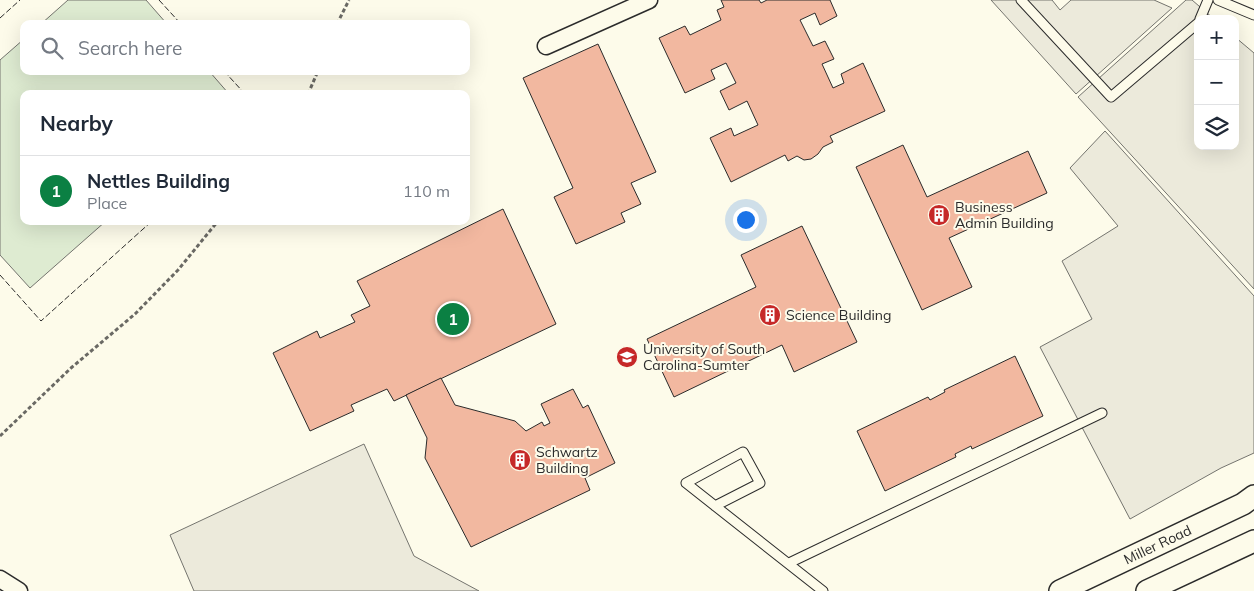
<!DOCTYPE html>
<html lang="en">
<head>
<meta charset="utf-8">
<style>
	:root { --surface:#fff; --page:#f2f2f3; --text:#1f2937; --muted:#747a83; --line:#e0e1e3; --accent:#0b8043 }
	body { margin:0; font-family:Mulish,sans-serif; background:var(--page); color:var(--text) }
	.controls { position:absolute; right:15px; top:15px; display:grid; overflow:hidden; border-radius:10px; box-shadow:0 5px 20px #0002 }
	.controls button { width:45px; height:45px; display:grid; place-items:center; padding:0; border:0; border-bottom:1px solid var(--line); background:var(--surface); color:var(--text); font:25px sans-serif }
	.you { position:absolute; left:745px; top:219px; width:18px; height:18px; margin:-12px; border:4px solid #fff; border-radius:50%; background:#1a73e8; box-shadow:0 0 0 8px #1a73e833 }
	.badge { display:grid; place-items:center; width:32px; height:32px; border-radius:50%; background:var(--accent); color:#fff; font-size:16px; font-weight:700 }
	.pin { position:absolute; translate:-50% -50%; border:2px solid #fff; box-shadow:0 1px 5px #0006 }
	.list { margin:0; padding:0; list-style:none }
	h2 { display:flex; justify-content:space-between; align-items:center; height:65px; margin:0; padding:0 20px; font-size:21px }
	h2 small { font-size:16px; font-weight:400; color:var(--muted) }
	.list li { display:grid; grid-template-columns:32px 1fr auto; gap:15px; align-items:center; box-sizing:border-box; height:70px; padding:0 20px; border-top:1px solid var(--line) }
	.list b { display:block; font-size:19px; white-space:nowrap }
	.list p { margin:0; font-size:16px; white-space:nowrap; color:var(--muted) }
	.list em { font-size:16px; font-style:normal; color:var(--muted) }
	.icon { flex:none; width:28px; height:28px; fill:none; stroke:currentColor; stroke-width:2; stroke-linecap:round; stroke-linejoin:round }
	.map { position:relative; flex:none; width:1254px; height:591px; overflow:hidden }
	.search { position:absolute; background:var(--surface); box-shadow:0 5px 20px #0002; left:20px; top:20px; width:450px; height:55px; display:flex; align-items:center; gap:12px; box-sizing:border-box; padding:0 18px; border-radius:10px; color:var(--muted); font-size:19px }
	.panel { position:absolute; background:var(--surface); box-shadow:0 5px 20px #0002; left:20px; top:90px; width:450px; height:135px; border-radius:10px }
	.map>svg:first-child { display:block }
	.green { fill:#deebd1; stroke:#74746e }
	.parking { fill:#eceadb; stroke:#74746e }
	.building { fill:#f2b8a0; stroke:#2b2b2b }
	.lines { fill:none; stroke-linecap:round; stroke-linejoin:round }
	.service-casing { stroke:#2b2b2b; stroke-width:11 }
	.minor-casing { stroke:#2b2b2b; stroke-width:19 }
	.tertiary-casing { stroke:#2b2b2b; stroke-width:24 }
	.path { stroke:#6a6964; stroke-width:3; stroke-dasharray:4 2.5; stroke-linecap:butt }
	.service { stroke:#fdfbea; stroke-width:9 }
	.minor { stroke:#fdfbea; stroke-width:16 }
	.tertiary { stroke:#fdfbea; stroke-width:21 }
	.fence { stroke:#2b2b2b; stroke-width:1; stroke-dasharray:6 2.5; stroke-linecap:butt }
	.labels { text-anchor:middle; stroke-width:4; stroke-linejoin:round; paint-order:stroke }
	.poi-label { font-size:14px; fill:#2b2b2b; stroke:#fdfbea; text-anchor:start }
	.street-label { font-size:14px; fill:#2b2b2b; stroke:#fdfbea }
</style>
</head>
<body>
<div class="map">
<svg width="1254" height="591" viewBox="0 0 1254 591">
	<rect width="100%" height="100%" fill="#fdfbea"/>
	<g class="green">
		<path d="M 68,0 L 146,0 L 167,24 L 41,24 Z"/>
		<path d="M 24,39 L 24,71 L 209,71 L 229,94 L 24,94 L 24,221 L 106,221 L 30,288 L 0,255 L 0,60 Z"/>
	</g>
	<g class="parking">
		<path d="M 991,0 L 1052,0 L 1060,10 L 1071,0 L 1154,0 L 1172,8 L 1076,94 Z"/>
		<path d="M 1186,0 L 1192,0 L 1214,19 L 1198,19 L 1198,146 L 1235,146 L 1235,37 L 1254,53 L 1254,289 L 1078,97 Z"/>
		<path d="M 1105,131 L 1254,296 L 1254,453 L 1221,468 L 1130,519 L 1040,347 L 1092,319 L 1062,261 L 1118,226 L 1070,168 Z"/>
		<path d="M 364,444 L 414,556 L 479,591 L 194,591 L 170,535 Z"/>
	</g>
	<g class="building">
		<path d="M 721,0 L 759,0 L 761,3 L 767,0 L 830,0 L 837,16 L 820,25 L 815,13 L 800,20 L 813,46 L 825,41 L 834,59 L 822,64 L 833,88 L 844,83 L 841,74 L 863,63 L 885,111 L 830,136 L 833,142 L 823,147 L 818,154 L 811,159 L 804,160 L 797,156 L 788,161 L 785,155 L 731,182 L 710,138 L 731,128 L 734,136 L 758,125 L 747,101 L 729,110 L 720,91 L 736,83 L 726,63 L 711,70 L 715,79 L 685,93 L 659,38 L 685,26 L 690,35 L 721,20 L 717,10 L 724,7 Z"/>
		<path d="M 598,44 L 656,172 L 631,183 L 641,204 L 621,213 L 625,222 L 576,244 L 554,197 L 573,188 L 523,78 Z"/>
		<path d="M 903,145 L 927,197 L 1028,151 L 1047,193 L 949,238 L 972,287 L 922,310 L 856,167 Z"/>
		<path d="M 503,209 L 556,324 L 394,401 L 387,389 L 351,405 L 354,411 L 310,431 L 273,353 L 317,331 L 320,338 L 355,322 L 351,315 L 370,306 L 357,281 Z"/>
		<path d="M 802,226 L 857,342 L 794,372 L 782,345 L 674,397 L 647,339 L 756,287 L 741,255 Z"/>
		<path d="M 1015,356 L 1043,416 L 972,449 L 971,446 L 955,454 L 956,457 L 885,491 L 857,431 L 928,397 L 930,400 L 945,392 L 944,390 Z"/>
		<path d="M 441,378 L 455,405 L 515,421 L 526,431 L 542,422 L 544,426 L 550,423 L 541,404 L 573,389 L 583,408 L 588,405 L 615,463 L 585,478 L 590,490 L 471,547 L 425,458 L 427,438 L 406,395 Z"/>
	</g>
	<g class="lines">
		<g class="service-casing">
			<g id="service">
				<path d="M 1021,0 L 1111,97 L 1198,23"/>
				<path d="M 1218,0 L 1254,15"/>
				<path d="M 1200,19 L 1208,0"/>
				<path d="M 715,506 L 760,483 L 743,452 L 686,483 L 823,591"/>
				<path d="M 789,563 L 1102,413"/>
			</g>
		</g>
		<g class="minor-casing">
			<g id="minor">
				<path d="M 546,46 L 649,0"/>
				<path d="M 0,579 L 19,591"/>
			</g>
		</g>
		<g class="tertiary-casing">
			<g id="tertiary">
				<path id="s1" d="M 1060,591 L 1243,504 L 1254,496"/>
				<path d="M 1147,591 L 1254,541"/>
			</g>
		</g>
		<g class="path">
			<path d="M 337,24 L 349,0"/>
			<path d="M 308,94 L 318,71"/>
			<path d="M 0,436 L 71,368 L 135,314 L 178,270 L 218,221"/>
		</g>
		<use href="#service" class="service"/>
		<use href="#minor" class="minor"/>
		<use href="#tertiary" class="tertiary"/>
		<g class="fence">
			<path d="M 159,0 L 181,24"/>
			<path d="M 0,18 L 20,0"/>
			<path d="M 224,71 L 245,94"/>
			<path d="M 0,275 L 41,321 L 152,221"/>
		</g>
	</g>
	<defs>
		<g id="building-disc" transform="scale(1.125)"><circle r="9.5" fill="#c62828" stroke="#fdfbea"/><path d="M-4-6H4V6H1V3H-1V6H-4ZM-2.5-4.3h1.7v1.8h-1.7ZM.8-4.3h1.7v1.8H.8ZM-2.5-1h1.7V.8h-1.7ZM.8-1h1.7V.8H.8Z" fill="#fff"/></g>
		<g id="university-disc" transform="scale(1.125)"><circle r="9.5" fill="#c62828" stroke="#fdfbea"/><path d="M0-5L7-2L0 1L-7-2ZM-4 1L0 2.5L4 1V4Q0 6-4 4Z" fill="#fff"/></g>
	</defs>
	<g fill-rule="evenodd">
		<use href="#building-disc" x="939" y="215"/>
		<use href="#building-disc" x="770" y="315"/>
		<use href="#university-disc" x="627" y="357"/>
		<use href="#building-disc" x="520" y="460"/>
	</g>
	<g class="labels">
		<g class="poi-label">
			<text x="955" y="212">Business<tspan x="955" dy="16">Admin Building</tspan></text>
			<text x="786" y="320">Science Building</text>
			<text x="643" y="354">University of South<tspan x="643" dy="16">Carolina-Sumter</tspan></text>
			<text x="536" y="457">Schwartz<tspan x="536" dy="16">Building</tspan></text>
		</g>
		<g class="street-label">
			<text dy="5" stroke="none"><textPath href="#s1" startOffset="108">Miller Road</textPath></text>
		</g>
	</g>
</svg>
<div class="controls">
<button>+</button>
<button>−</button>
<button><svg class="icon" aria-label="layers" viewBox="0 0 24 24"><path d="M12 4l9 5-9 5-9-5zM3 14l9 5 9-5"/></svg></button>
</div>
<div class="you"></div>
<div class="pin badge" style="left:453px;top:319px">1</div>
<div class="search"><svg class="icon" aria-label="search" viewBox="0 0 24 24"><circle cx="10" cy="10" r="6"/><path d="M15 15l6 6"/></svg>Search here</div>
<section class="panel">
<h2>Nearby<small></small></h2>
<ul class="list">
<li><span class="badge">1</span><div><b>Nettles Building</b><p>Place</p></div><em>110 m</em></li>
</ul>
</section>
</div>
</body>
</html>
